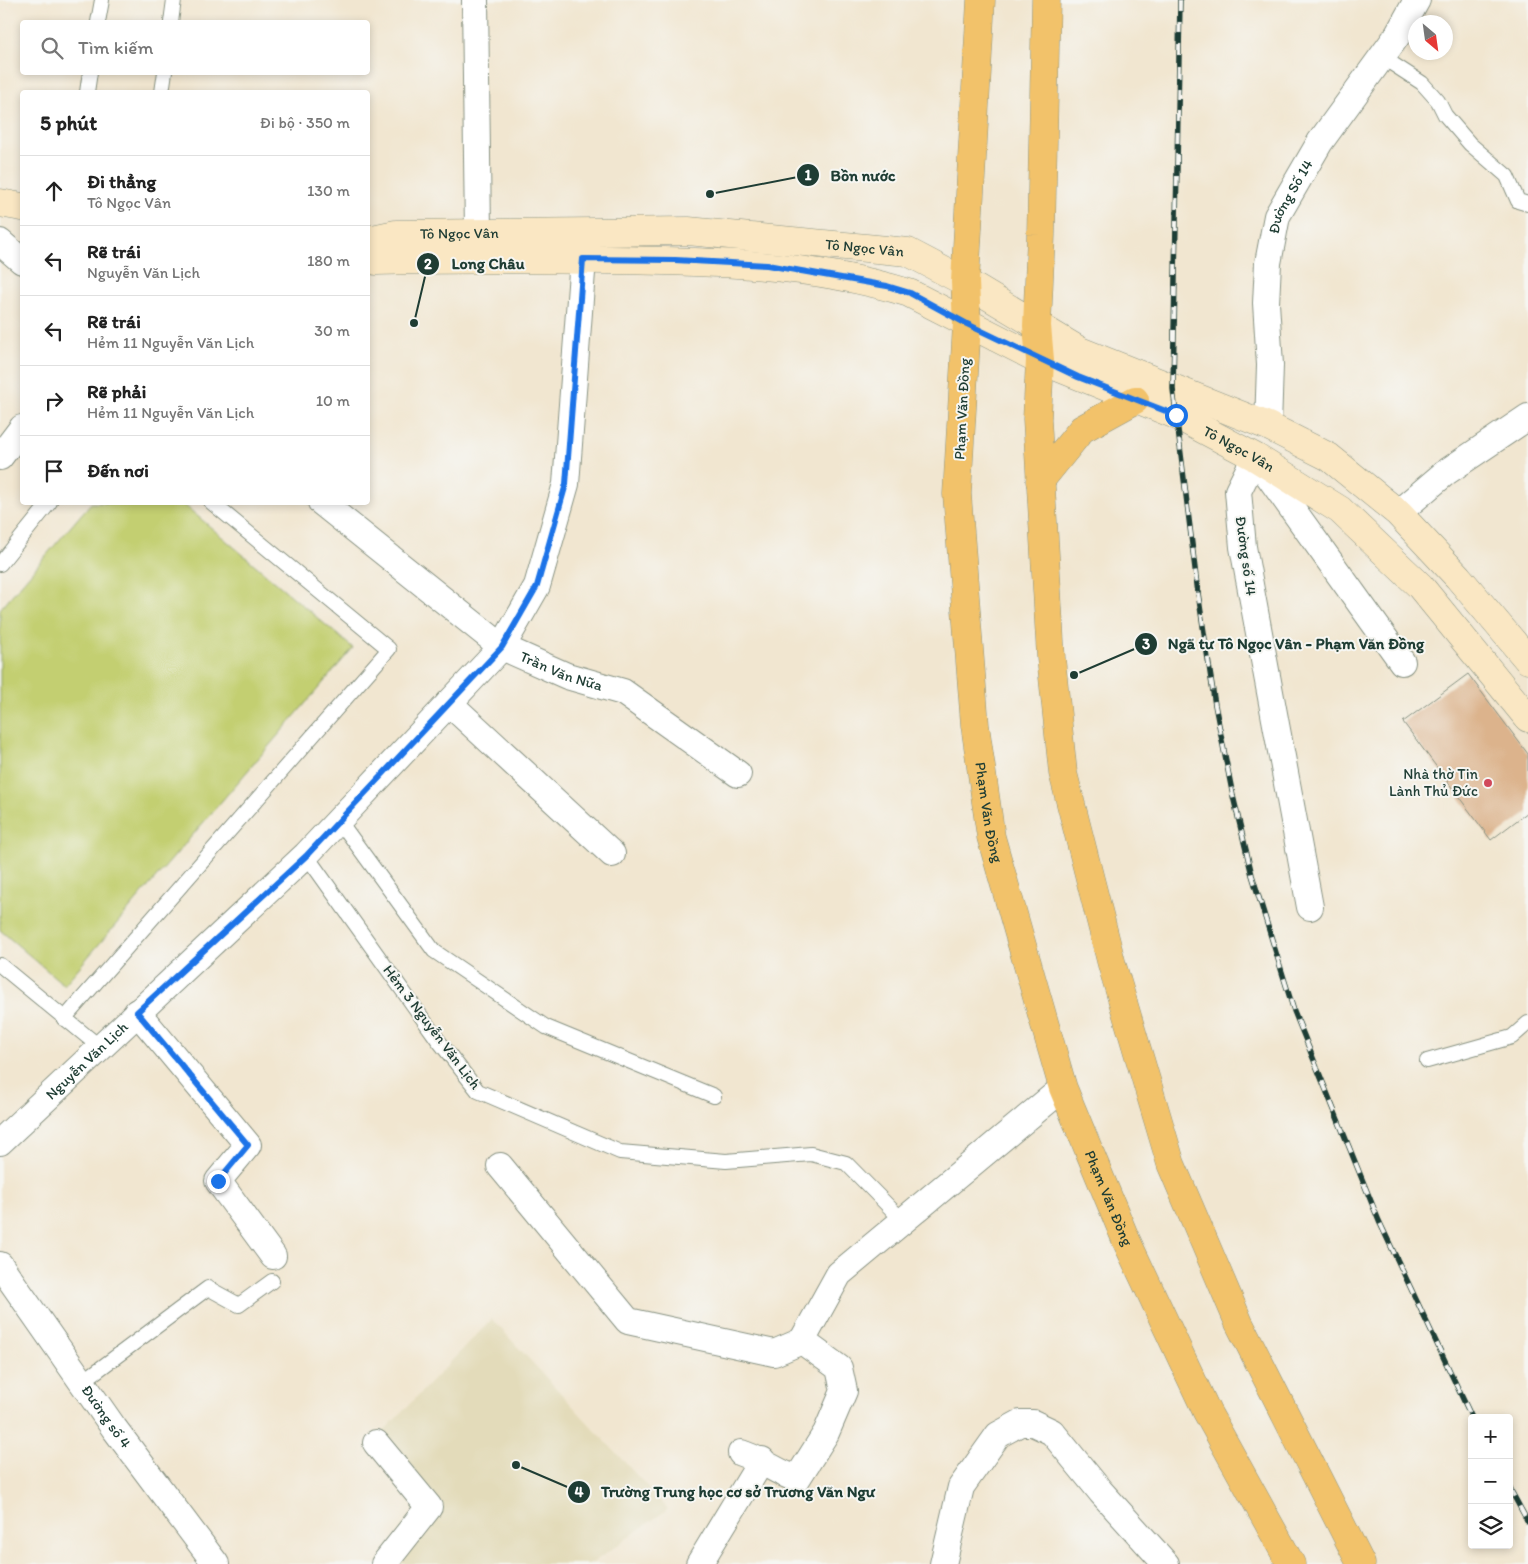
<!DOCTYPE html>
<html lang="vi">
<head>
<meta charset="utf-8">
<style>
	:root { --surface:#fff; --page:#f6f6f6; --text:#222; --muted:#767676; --line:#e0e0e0 }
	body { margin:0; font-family:Itim,sans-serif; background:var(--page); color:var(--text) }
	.controls { position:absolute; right:15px; bottom:15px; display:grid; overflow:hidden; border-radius:5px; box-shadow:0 2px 8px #0003 }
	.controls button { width:45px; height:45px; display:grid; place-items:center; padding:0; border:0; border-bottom:1px solid var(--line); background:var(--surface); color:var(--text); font:25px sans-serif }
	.compass { position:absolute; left:1408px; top:15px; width:45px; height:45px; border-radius:50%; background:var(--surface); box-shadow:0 2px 8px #0003; rotate:151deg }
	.stop { position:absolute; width:15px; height:15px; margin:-11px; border:4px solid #1a73e8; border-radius:50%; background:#fff }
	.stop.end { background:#1a73e8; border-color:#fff; box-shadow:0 1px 5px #0008 }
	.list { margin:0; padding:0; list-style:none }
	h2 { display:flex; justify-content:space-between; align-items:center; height:65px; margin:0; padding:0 20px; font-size:21px }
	h2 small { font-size:16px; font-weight:400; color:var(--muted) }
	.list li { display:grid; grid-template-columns:32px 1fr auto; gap:15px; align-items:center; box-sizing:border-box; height:70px; padding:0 20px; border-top:1px solid var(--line) }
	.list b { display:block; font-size:19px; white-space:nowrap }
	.list p { margin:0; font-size:16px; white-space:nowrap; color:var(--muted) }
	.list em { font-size:16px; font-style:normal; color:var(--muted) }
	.icon { flex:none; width:28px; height:28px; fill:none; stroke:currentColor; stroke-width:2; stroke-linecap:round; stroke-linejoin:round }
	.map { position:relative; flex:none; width:1528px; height:1564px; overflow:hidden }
	.search { position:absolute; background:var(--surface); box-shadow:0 2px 8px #0003; left:20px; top:20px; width:350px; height:55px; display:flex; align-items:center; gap:12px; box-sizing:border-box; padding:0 18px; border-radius:5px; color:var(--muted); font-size:19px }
	.panel { position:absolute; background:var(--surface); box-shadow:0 2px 8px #0003; left:20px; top:90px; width:350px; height:415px; border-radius:5px }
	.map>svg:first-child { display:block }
	.built { fill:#e3dbba }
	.green { fill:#c3cf71; stroke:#718652 }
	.building { fill:#dcb38c }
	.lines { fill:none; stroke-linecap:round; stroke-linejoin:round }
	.service-casing { stroke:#889282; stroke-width:16 }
	.minor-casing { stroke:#889282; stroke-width:28 }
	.secondary-casing { stroke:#889282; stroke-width:29 }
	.trunk-casing { stroke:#889282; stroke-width:29 }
	.service { stroke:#fff; stroke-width:14 }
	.minor { stroke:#fff; stroke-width:26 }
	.secondary { stroke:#fae7c3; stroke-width:28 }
	.trunk { stroke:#f2c26a; stroke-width:28 }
	.rail-casing { stroke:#1f3d34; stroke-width:5.5 }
	.rail { stroke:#f6f6f2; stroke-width:4; stroke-dasharray:11; stroke-linecap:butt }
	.route { stroke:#1a73e8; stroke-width:6 }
	.poi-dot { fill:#d1495b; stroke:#f6f6f2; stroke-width:2 }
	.labels { text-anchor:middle; stroke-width:4; stroke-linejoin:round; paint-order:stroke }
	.street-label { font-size:15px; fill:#1f3d34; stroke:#f6f6f2 }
	.poi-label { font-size:15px; fill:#1f3d34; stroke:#f6f6f2; text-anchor:end }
	.leader { fill:none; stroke:#1f3d34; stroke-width:2 }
	.callout-dot { fill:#1f3d34; stroke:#f6f6f2; stroke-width:2 }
	.mark-label { font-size:15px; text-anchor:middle; font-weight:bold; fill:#fff }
	.callout-label { font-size:16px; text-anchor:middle; font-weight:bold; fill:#1f3d34; stroke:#f6f6f2; stroke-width:4; stroke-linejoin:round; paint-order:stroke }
</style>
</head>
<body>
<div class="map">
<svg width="1528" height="1564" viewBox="0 0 1528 1564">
	<rect width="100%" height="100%" fill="#f6f6f2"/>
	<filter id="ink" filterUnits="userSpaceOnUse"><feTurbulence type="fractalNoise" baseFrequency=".02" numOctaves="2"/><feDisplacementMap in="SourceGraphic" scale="10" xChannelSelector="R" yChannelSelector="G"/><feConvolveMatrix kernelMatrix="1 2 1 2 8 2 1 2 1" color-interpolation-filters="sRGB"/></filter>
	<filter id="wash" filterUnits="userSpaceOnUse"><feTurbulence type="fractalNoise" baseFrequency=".0096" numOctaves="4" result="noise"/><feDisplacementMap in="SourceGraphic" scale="20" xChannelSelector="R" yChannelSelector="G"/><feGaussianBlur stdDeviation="1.12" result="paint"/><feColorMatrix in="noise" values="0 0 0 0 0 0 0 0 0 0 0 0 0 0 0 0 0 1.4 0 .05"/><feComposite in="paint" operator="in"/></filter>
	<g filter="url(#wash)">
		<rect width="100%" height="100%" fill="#f1e6d0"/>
		<path class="built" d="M 492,1319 L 668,1509 L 591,1564 L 393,1564 L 432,1492 L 377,1438 Z"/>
		<path class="green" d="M 91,503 L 182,503 L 353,648 L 64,985 L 0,930 L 0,609 Z"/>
		<g id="blocks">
			<path class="building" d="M 1468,674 L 1528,754 L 1528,812 L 1491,840 L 1403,722 Z"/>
		</g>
	</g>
	<g filter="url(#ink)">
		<use href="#blocks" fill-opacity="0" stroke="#889282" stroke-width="1"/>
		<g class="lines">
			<g class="service-casing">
				<g id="service">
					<path d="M 98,22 L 102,0"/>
					<path d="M 171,22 L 174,0"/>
					<path d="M 1382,57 L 1422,83 L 1438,101 L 1445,115 L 1470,144 L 1507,176 L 1518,201 L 1528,204"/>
					<path d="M 87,92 L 90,72"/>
					<path d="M 162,92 L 165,72"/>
					<path d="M 0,564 L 50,502"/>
					<path d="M 338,819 L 434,951 L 546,1027 L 714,1096"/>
					<path d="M 306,855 L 438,1040 L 478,1091 L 620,1152 L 726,1161 L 811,1154 L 846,1163 L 904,1222"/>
					<path d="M 0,965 L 101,1048"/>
					<path d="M 64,1019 L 389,649 L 211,502"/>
					<path d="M 1427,1061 L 1512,1037 L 1528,1023"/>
					<path d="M 82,1382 L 208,1288 L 239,1305 L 272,1281"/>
				</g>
			</g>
			<g class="minor-casing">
				<g id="minor">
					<path d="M 475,0 L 478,233"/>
					<path d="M 0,242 L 22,261"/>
					<path id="s1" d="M 1268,426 L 1270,365 L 1266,303 L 1268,263 L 1277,216 L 1320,142 L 1397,36 L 1417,0"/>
					<path d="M 0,457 L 22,428"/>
					<path id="s2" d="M 321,502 L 502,647 L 567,676 L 623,692 L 738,774"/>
					<path d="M 1398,513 L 1445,473 L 1528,417"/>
					<path d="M 449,703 L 612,854"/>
					<path d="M 1310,907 L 1243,547 L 1238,491 L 1255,457 L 1402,662"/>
					<path d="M 137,1012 L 248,1145 L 218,1181 L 273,1256"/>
					<path id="s3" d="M 0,1142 L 306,855 L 502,647 L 537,586 L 566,484 L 583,259"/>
					<path d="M 500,1166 L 628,1321 L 774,1353 L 802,1341 L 839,1274 L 1063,1088"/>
					<path id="s4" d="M 0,1265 L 114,1428 L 216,1564"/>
					<path d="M 376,1443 L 429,1507 L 384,1564"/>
					<path d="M 741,1453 C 763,1460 776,1472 797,1479 L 826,1433 L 844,1391 L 839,1368 L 802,1341"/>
					<path d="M 699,1564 L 762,1460"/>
					<path d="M 943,1564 L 961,1487 L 998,1435 L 1020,1423 L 1033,1423 L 1052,1432 L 1101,1492 L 1166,1564"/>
				</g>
			</g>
			<g class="secondary-casing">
				<g id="secondary">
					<path d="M 0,203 L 22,207"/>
					<path id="s5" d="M 368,240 L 396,234 L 688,231 L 908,252 L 965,282 L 1080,351 L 1268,426 L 1329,457 L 1398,513 L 1458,577 L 1528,660"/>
					<path id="s6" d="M 368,257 L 376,261 C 453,259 530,259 607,260 C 707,261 812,263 909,293 L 1040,360 L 1176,415 L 1255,457 L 1340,510 L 1420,586 L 1528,718"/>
				</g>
			</g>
			<g class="trunk-casing">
				<g id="trunk">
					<path id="s7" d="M 981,0 L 965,282 L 967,324 L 957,494 L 975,725 L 991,837 L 1063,1088 L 1126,1240 L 1207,1412 L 1291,1564"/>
					<path d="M 1046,0 L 1041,235 L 1037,326 L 1040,360 L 1037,419 L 1051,658 L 1063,773 L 1112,965 L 1171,1164 L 1239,1323 L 1361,1564"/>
					<path d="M 1040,481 L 1082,429 L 1135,400"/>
				</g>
			</g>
			<use href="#service" class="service"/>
			<use href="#minor" class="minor"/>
			<use href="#secondary" class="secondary"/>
			<use href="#trunk" class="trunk"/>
			<g class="rail-casing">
				<g id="rail">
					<path d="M 1180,0 L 1173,389 L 1198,593 L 1215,705 L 1233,796 L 1252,875 L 1294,1011 L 1379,1221 L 1472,1418"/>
					<path d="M 1509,1487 L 1528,1522"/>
				</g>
			</g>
			<use href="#rail" class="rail"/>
		</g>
	</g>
	<g class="lines" filter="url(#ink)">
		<path class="route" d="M 218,1181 L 248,1145 L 137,1012 L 306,856 L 502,647 L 537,586 L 566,484 L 583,259 L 675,260 L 767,265 L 887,286 L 910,293 L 967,324 L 1078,377 L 1176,415"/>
	</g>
	<circle class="poi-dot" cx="1488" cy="783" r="5"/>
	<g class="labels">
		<g class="street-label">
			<text dy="5" stroke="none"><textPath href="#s1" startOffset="234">Đường Số 14</textPath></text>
			<text dy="5" stroke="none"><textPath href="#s5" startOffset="92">Tô Ngọc Vân</textPath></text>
			<text dy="5" stroke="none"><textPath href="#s5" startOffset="498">Tô Ngọc Vân</textPath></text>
			<text transform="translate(962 409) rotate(-87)" y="5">Phạm Văn Đồng</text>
			<text dy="5" stroke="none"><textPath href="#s6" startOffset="910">Tô Ngọc Vân</textPath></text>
			<text transform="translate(1246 556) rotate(82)" y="5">Đường số 14</text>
			<text dy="5" stroke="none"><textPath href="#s2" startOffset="296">Trần Văn Nữa</textPath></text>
			<text dy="5" stroke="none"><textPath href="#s7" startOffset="815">Phạm Văn Đồng</textPath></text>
			<text transform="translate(432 1027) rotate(53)" y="5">Hẻm 3 Nguyễn Văn Lịch</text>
			<text dy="5" stroke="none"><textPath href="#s3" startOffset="119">Nguyễn Văn Lịch</textPath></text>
			<text dy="5" stroke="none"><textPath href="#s7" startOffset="1220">Phạm Văn Đồng</textPath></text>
			<text dy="5" stroke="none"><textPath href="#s4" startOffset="185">Đường số 4</textPath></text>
		</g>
		<g class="poi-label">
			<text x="1478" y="779">Nhà thờ Tin<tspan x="1478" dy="17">Lành Thủ Đức</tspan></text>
		</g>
	</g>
	<path class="leader" d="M710 194L808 175M414 323L428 264M1074 675L1146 644M516 1465L579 1492"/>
	<g class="callout-dot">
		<circle cx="710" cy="194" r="5"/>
		<circle cx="414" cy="323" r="5"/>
		<circle cx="1074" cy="675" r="5"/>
		<circle cx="516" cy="1465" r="5"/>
		<circle cx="808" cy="175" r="12"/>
		<circle cx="428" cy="264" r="12"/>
		<circle cx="1146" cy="644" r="12"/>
		<circle cx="579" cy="1492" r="12"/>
	</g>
	<g class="mark-label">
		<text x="808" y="180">1</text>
		<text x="428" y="269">2</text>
		<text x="1146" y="649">3</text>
		<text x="579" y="1497">4</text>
	</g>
	<g class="callout-label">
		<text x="863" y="181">Bồn nước</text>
		<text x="488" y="269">Long Châu</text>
		<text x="1296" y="649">Ngã tư Tô Ngọc Vân - Phạm Văn Đồng</text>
		<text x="738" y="1497">Trường Trung học cơ sở Trương Văn Ngư</text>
	</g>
</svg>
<div class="controls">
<button>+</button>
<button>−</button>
<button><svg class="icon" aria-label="layers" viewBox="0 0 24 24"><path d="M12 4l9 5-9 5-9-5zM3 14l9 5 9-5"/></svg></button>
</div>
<svg class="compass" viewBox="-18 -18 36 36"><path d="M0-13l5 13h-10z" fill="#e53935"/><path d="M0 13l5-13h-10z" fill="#767676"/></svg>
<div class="stop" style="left:1176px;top:415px"></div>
<div class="stop end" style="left:218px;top:1181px"></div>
<div class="search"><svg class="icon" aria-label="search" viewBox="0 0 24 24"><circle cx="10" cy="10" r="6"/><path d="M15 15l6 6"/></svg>Tìm kiếm</div>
<section class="panel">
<h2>5 phút<small>Đi bộ · 350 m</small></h2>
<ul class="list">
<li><svg class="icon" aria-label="ahead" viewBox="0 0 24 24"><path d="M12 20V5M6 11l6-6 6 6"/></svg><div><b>Đi thẳng</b><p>Tô Ngọc Vân</p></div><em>130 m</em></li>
<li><svg class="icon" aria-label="left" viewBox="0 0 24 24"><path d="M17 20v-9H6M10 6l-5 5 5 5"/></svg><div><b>Rẽ trái</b><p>Nguyễn Văn Lịch</p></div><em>180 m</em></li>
<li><svg class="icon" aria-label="left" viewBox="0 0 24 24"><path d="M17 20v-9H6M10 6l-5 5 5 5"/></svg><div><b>Rẽ trái</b><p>Hẻm 11 Nguyễn Văn Lịch</p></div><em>30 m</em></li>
<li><svg class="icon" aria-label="right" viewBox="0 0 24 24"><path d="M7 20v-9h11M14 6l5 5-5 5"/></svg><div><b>Rẽ phải</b><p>Hẻm 11 Nguyễn Văn Lịch</p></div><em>10 m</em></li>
<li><svg class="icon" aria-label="arrive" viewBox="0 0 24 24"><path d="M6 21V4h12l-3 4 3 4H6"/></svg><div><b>Đến nơi</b></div></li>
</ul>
</section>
</div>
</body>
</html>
